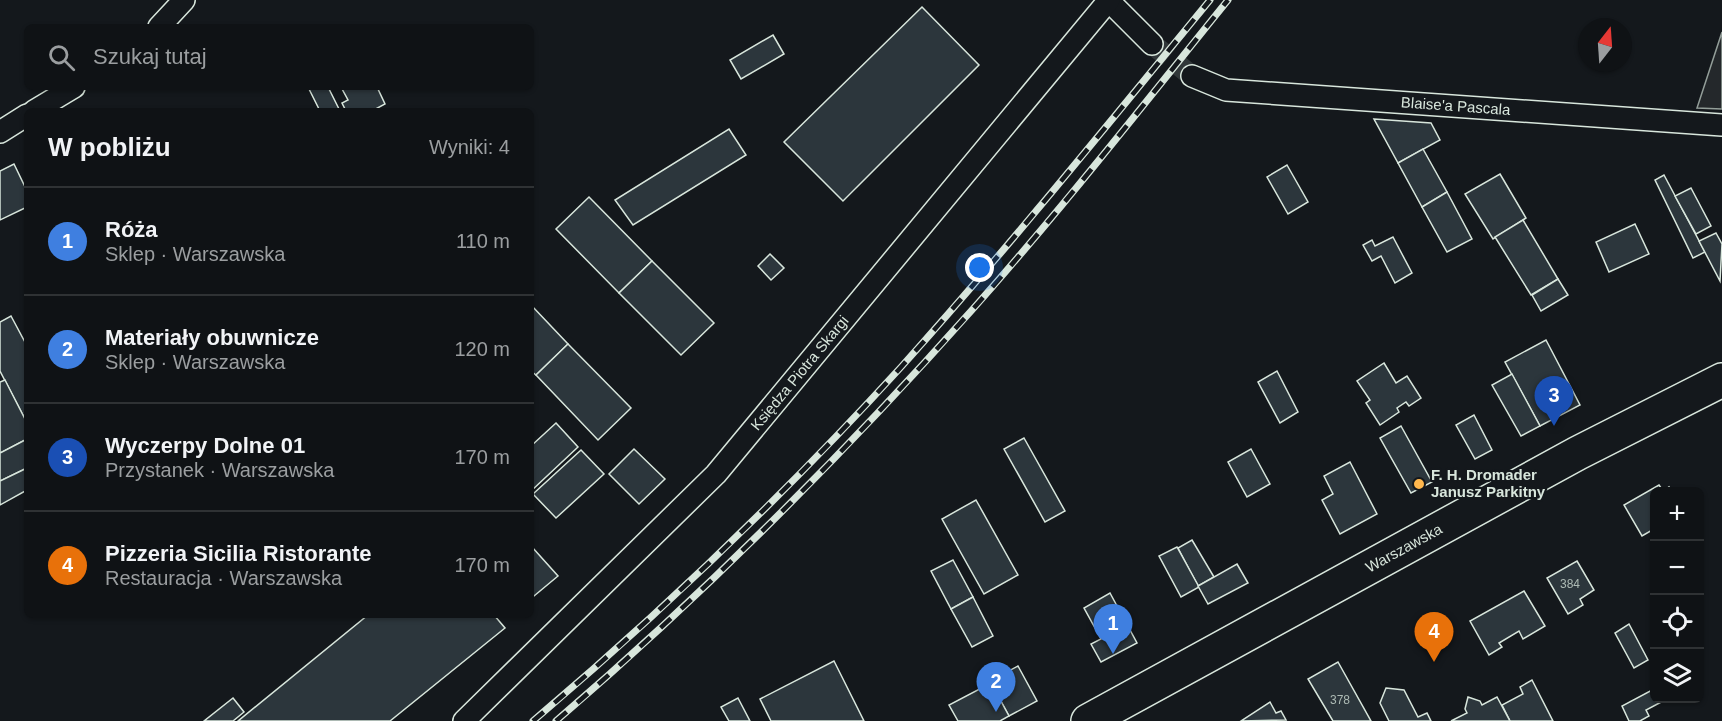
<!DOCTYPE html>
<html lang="pl">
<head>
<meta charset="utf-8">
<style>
	:root { --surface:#0f1215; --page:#1d2022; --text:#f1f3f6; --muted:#9b9ea0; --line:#2f3234; --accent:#ffb74d }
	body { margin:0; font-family:Helvetica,sans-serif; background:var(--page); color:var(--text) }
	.controls { position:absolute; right:18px; bottom:18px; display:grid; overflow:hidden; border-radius:9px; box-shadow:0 2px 4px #0004 }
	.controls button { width:54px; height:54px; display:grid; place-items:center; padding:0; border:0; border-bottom:2px solid var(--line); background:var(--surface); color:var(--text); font:30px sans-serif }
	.compass { position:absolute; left:1578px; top:18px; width:54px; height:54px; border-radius:50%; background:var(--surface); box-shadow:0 2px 4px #0004; rotate:17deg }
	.you { position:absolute; left:980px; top:268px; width:21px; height:21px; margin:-15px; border:4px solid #fff; border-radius:50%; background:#1a73e8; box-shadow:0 0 0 9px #1a73e833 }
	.badge { display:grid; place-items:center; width:39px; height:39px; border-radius:50%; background:var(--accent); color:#fff; font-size:20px; font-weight:700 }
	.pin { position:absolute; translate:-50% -50px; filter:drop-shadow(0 2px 3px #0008) }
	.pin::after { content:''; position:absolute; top:32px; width:21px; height:18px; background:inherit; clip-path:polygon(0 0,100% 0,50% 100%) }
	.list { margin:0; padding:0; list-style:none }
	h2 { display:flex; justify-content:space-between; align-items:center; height:78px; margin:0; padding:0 24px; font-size:26px }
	h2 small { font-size:20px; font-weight:400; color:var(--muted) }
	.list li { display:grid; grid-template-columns:39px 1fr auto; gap:18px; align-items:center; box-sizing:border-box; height:108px; padding:0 24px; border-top:2px solid var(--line) }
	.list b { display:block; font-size:22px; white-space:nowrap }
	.list p { margin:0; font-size:20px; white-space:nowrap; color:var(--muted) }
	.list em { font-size:20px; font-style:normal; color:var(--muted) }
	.icon { flex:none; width:33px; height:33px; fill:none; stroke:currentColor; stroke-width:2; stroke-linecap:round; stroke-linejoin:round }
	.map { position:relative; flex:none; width:1722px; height:721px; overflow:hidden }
	.search { position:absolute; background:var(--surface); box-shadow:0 2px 4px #0004; left:24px; top:24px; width:510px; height:66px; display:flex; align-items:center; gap:15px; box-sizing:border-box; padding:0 21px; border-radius:9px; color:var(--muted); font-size:22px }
	.panel { position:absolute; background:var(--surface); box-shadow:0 2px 4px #0004; left:24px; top:108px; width:510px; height:510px; border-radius:9px }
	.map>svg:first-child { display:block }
	.parking { fill:#24282b; stroke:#939e99; stroke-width:1.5 }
	.building { fill:#2c363c; stroke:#d8e6dc; stroke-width:1.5 }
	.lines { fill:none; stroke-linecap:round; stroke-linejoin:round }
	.street-tunnel { stroke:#313739; stroke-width:21; stroke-dasharray:21 10; stroke-linecap:butt }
	.street-casing { stroke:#d8e6dc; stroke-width:24 }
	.primary-casing { stroke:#d8e6dc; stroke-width:36 }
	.street { stroke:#14181c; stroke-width:21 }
	.primary { stroke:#14181c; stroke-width:33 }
	.rail-casing { stroke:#d8e6dc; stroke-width:7 }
	.rail { stroke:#14181c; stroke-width:4.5; stroke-dasharray:14; stroke-linecap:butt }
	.poi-dot { fill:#ffb74d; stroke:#14181c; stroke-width:2 }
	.labels { text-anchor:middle; stroke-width:4.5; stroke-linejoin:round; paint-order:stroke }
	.number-label { font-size:12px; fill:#adbab4 }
	.street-label { font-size:15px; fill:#d8e6dc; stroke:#14181c }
	.poi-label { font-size:15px; font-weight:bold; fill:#d8e6dc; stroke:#14181c; text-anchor:start }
</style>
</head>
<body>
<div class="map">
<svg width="1722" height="721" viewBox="0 0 1722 721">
	<rect width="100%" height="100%" fill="#14181c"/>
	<path class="parking" d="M 1722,32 L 1722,109 L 1697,108 Z"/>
	<g class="building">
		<path d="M 922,7 L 979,65 L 843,201 L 784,142 Z"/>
		<path d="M 773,35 L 784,54 L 741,79 L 730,60 Z"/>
		<path d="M 308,87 L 328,87 L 340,111 L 320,111 Z"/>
		<path d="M 341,87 L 377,87 L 385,104 L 372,111 L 346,111 L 342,103 L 348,100 Z"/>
		<path d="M 1374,119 L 1431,123 L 1440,140 L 1398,163 Z"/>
		<path d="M 729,129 L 746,155 L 633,225 L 615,200 Z"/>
		<path d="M 1423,149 L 1447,192 L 1422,207 L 1398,163 Z"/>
		<path d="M 14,164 L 27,191 L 27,207 L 0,220 L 0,171 Z"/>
		<path d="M 1287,165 L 1308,202 L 1288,214 L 1267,177 Z"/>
		<path d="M 1500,174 L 1526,218 L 1493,239 L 1465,194 Z"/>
		<path d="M 1664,175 L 1705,252 L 1693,258 L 1655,180 Z"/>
		<path d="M 1691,188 L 1711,226 L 1696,234 L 1675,196 Z"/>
		<path d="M 1447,192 L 1472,239 L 1447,252 L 1422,207 Z"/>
		<path d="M 589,197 L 652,261 L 619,293 L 556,229 Z"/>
		<path d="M 1523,220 L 1558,279 L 1531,295 L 1495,237 Z"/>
		<path d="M 1635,224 L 1649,254 L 1609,272 L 1596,242 Z"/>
		<path d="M 1716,233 L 1722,244 L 1720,281 L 1699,241 Z"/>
		<path d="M 1393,237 L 1412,273 L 1395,283 L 1381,256 L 1372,261 L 1363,245 L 1372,240 L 1375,246 Z"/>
		<path d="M 770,254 L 784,268 L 771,280 L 758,266 Z"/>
		<path d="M 652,261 L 714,323 L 681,355 L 619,293 Z"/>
		<path d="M 1558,279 L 1568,295 L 1541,311 L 1532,295 Z"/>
		<path d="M 531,305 L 568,344 L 536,375 L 531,371 Z"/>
		<path d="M 11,316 L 27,346 L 27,423 L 0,371 L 0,322 Z"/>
		<path d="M 1546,340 L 1580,405 L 1540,426 L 1505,362 Z"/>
		<path d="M 568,344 L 631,408 L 598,440 L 536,375 Z"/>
		<path d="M 1384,363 L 1396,383 L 1407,376 L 1421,398 L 1409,406 L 1406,402 L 1397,408 L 1399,412 L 1380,425 L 1366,403 L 1370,400 L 1357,381 Z"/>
		<path d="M 1277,371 L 1298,412 L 1280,423 L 1258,382 Z"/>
		<path d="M 1512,374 L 1540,426 L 1521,436 L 1492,385 Z"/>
		<path d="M 5,380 L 27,423 L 27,439 L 0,453 L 0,382 Z"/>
		<path d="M 1474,415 L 1492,450 L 1475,459 L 1456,425 Z"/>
		<path d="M 556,423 L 578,447 L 531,491 L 531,446 Z"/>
		<path d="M 1401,426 L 1432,482 L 1411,493 L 1380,438 Z"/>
		<path d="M 1024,438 L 1065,511 L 1045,522 L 1004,449 Z"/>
		<path d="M 27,439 L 27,468 L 0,481 L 0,453 Z"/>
		<path d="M 634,449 L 665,479 L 639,504 L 609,474 Z"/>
		<path d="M 1251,449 L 1270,484 L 1247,497 L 1228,462 Z"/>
		<path d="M 581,450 L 604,474 L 556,518 L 533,494 Z"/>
		<path d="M 1350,462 L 1377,514 L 1340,534 L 1322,500 L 1333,494 L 1324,476 Z"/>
		<path d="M 27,468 L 27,490 L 0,505 L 0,481 Z"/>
		<path d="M 1659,485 L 1663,491 L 1669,487 L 1671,492 L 1654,492 L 1654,529 L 1642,536 L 1624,505 Z"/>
		<path d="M 976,500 L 1018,575 L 984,594 L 942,519 Z"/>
		<path d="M 1192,540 L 1214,577 L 1198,586 L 1178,548 Z"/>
		<path d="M 532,547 L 558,576 L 534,596 L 531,592 Z"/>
		<path d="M 1177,547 L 1199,587 L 1181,597 L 1159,556 Z"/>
		<path d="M 953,560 L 973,597 L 951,609 L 931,571 Z"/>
		<path d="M 1577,561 L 1594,590 L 1580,599 L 1583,605 L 1568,614 L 1547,578 Z"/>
		<path d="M 1237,564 L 1248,583 L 1208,604 L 1198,586 Z"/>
		<path d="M 1524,591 L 1545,626 L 1523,639 L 1519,631 L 1499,643 L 1502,647 L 1489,655 L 1470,621 Z"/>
		<path d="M 1110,593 L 1137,643 L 1101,662 L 1091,644 L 1101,639 L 1084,608 Z"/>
		<path d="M 973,597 L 993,636 L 972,647 L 951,609 Z"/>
		<path d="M 368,615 L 494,615 L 505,628 L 390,721 L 238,721 Z"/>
		<path d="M 1629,624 L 1648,660 L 1634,668 L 1615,633 Z"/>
		<path d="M 834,661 L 864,721 L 771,721 L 760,699 Z"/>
		<path d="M 1338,662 L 1371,721 L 1333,721 L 1308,679 Z"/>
		<path d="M 1018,666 L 1037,701 L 1009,716 L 990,681 Z"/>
		<path d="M 1532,680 L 1553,721 L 1510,721 L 1502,705 L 1523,694 L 1520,687 Z"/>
		<path d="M 991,683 L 1009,716 L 1000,721 L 958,721 L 949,705 Z"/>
		<path d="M 1386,688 L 1404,690 L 1418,717 L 1427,713 L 1431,721 L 1389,721 L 1380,703 Z"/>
		<path d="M 1654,689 L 1654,698 L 1665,700 L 1646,710 L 1649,716 L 1640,721 L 1629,721 L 1622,706 Z"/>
		<path d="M 1468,697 L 1480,701 L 1482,705 L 1497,697 L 1510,721 L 1451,721 L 1467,713 L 1465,709 Z"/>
		<path d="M 233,698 L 244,712 L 233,721 L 204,721 Z"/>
		<path d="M 738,698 L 750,721 L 729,721 L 721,707 Z"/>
		<path d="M 1270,702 L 1276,713 L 1281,711 L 1286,720 L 1241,721 Z"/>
	</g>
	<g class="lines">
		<path class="street-tunnel" d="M 1152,44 L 1192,76"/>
		<g class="street-casing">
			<g id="street">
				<path d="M 1108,0 L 1152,44"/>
				<path d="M 159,27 L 184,0"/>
				<path id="s1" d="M 1192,76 L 1226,90 L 1722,125"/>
				<path d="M 34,111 L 74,87"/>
				<path d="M 0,132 L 27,115"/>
				<path id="s2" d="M 464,721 L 716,474 L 1109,0"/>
			</g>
		</g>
		<g class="primary-casing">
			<g id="primary">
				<path id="s3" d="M 1088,721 L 1578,453 L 1722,380"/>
			</g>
		</g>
		<use href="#street" class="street"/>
		<use href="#primary" class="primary"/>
		<g class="rail-casing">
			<g id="rail">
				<path d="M 533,721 C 663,611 787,492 902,366 C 1009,247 1109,123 1210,0"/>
				<path d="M 556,721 C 704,594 842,456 972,310 C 1061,210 1144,104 1228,0"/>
			</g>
		</g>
		<use href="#rail" class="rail"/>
	</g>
	<circle class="poi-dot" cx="1419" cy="484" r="6"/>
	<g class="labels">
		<g class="number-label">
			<text x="1570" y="588">384</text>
			<text x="1340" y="704">378</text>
		</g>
		<g class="street-label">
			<text dy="5" stroke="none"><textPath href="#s1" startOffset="267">Blaise'a Pascala</textPath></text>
			<text dy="5" stroke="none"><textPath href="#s2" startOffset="484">Księdza Piotra Skargi</textPath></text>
			<text dy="5" stroke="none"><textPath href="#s3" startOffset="360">Warszawska</textPath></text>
		</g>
		<g class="poi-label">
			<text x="1431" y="480">F. H. Dromader<tspan x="1431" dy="17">Janusz Parkitny</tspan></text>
		</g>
	</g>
</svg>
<div class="controls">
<button>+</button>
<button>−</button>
<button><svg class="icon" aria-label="locate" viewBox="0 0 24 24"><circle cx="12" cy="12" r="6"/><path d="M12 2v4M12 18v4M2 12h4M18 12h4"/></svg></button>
<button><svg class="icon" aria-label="layers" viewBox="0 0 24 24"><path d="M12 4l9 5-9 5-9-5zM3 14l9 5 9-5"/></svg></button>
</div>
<svg class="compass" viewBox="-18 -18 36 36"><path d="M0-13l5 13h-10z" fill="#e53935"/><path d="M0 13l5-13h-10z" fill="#9b9ea0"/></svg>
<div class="you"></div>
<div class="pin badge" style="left:1113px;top:654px;background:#3f7fe0">1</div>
<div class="pin badge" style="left:996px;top:712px;background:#3f7fe0">2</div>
<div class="pin badge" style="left:1554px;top:426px;background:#1a4fb4">3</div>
<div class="pin badge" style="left:1434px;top:662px;background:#e8710a">4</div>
<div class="search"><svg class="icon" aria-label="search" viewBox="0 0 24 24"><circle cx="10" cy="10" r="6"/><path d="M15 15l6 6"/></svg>Szukaj tutaj</div>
<section class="panel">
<h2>W pobliżu<small>Wyniki: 4</small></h2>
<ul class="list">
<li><span class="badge" style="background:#3f7fe0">1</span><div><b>Róża</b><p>Sklep · Warszawska</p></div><em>110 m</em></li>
<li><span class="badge" style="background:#3f7fe0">2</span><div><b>Materiały obuwnicze</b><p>Sklep · Warszawska</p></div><em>120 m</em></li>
<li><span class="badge" style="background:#1a4fb4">3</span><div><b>Wyczerpy Dolne 01</b><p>Przystanek · Warszawska</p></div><em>170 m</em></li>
<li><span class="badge" style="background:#e8710a">4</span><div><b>Pizzeria Sicilia Ristorante</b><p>Restauracja · Warszawska</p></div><em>170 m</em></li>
</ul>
</section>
</div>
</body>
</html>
